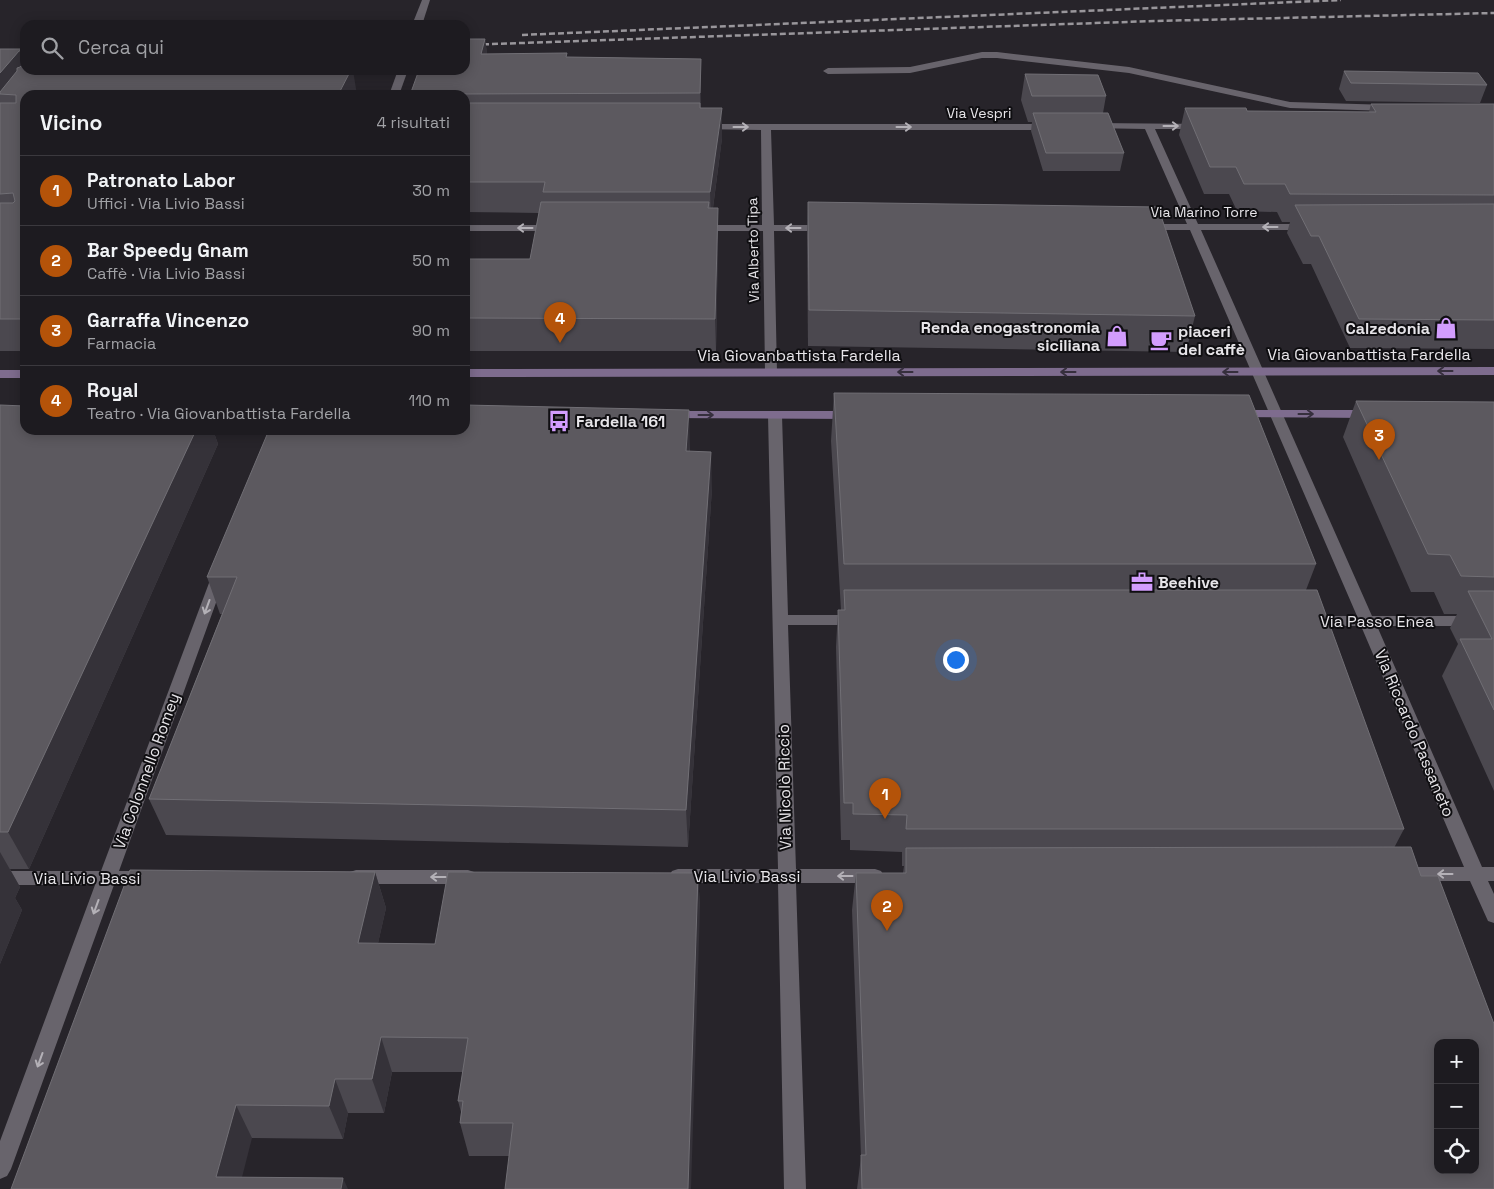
<!DOCTYPE html>
<html lang="it">
<head>
<meta charset="utf-8">
<style>
	:root { --surface:#1d1b20; --page:#252429; --text:#f1f3f6; --muted:#a0a1a5; --line:#3b393e; --accent:#b45309 }
	body { margin:0; font-family:"Space Grotesk",sans-serif; background:var(--page); color:var(--text) }
	.controls { position:absolute; right:15px; bottom:15px; display:grid; overflow:hidden; border-radius:10px; box-shadow:0 2px 12px #0003 }
	.controls button { width:45px; height:45px; display:grid; place-items:center; padding:0; border:0; border-bottom:1px solid var(--line); background:var(--surface); color:var(--text); font:25px sans-serif }
	.you { position:absolute; left:955px; top:659px; width:18px; height:18px; margin:-12px; border:4px solid #fff; border-radius:50%; background:#1a73e8; box-shadow:0 0 0 8px #1a73e833 }
	.badge { display:grid; place-items:center; width:32px; height:32px; border-radius:50%; background:var(--accent); color:#fff; font-size:16px; font-weight:700 }
	.pin { position:absolute; translate:-50% -41px; filter:drop-shadow(0 1px 2px #0008) }
	.pin::after { content:''; position:absolute; top:26px; width:18px; height:15px; background:inherit; clip-path:polygon(0 0,100% 0,50% 100%) }
	.list { margin:0; padding:0; list-style:none }
	h2 { display:flex; justify-content:space-between; align-items:center; height:65px; margin:0; padding:0 20px; font-size:21px }
	h2 small { font-size:16px; font-weight:400; color:var(--muted) }
	.list li { display:grid; grid-template-columns:32px 1fr auto; gap:15px; align-items:center; box-sizing:border-box; height:70px; padding:0 20px; border-top:1px solid var(--line) }
	.list b { display:block; font-size:19px; white-space:nowrap }
	.list p { margin:0; font-size:16px; white-space:nowrap; color:var(--muted) }
	.list em { font-size:16px; font-style:normal; color:var(--muted) }
	.icon { flex:none; width:28px; height:28px; fill:none; stroke:currentColor; stroke-width:2; stroke-linecap:round; stroke-linejoin:round }
	.map { position:relative; flex:none; width:1494px; height:1189px; overflow:hidden }
	.search { position:absolute; background:var(--surface); box-shadow:0 2px 12px #0003; left:20px; top:20px; width:450px; height:55px; display:flex; align-items:center; gap:12px; box-sizing:border-box; padding:0 18px; border-radius:15px; color:var(--muted); font-size:19px }
	.panel { position:absolute; background:var(--surface); box-shadow:0 2px 12px #0003; left:20px; top:90px; width:450px; height:345px; border-radius:15px }
	.map>svg:first-child { display:block }
	.green { fill:#54336d }
	.lines { fill:none; stroke-linecap:round; stroke-linejoin:round }
	.service { fill:#68646c; fill-rule:evenodd }
	.minor { fill:#68646c; fill-rule:evenodd }
	.secondary { fill:#7e6c8e; fill-rule:evenodd }
	.rail { stroke:#99969b; stroke-width:2.5; stroke-dasharray:6 3; stroke-linecap:butt }
	.wall { fill:#4b484f }
	.shaded-wall { fill:#353239 }
	.building { fill:#5c595f; stroke:#716f75; fill-rule:evenodd }
	.oneway { stroke:#b4b1b7 }
	.oneway2 { stroke:#362f3d }
	.labels { text-anchor:middle; stroke-width:4; stroke-linejoin:round; paint-order:stroke }
	.far-street-label { font-size:14px; fill:#e7e5e9; stroke:#0f0e11 }
	.poi-label { font-size:16px; font-weight:bold; fill:#e7e5e9; stroke:#0f0e11; text-anchor:start }
	.street-label { font-size:16px; fill:#e7e5e9; stroke:#0f0e11 }
</style>
</head>
<body>
<div class="map">
<svg width="1494" height="1189" viewBox="0 0 1494 1189">
	<rect width="100%" height="100%" fill="#27242a"/>
	<path class="green" d="M 398,20 L 396,25 L 226,25 Z"/>
	<g class="lines">
		<path class="service" d="M 982,52 L 997,52 L 1129,67 L 1290,102 L 1390,105 L 1395,108 L 1390,111 L 1290,108 L 1129,73 L 997,58 L 982,58 L 910,73 L 828,74 L 823,71 L 828,68 L 910,67 Z"/>
		<g class="minor">
			<path d="M 422,0 L 430,0 L 422,25 L 412,25 Z"/>
			<path d="M 398,70 L 408,70 L 399,95 L 389,95 Z"/>
			<path d="M 1094,123 L 1205,124 L 1206,126 L 1201,129 L 1155,129 L 1198,224 L 1308,224 L 1314,227 L 1308,230 L 1201,230 L 1372,616 L 1494,616 L 1494,626 L 1377,626 L 1482,867 L 1494,867 L 1494,881 L 1488,881 L 1494,894 L 1494,923 L 1488,921 L 1470,881 L 1401,881 L 1395,879 L 1392,874 L 1395,869 L 1401,867 L 1464,867 L 1361,626 L 1309,626 L 1304,625 L 1301,621 L 1304,617 L 1309,616 L 1357,616 L 1190,230 L 1146,230 L 1140,227 L 1146,224 L 1187,224 L 1145,129 L 1090,128 L 1089,126 Z"/>
			<path d="M 701,124 L 1051,124 L 1056,127 L 1051,130 L 771,130 L 774,225 L 828,225 L 834,228 L 828,231 L 774,231 L 777,372 L 771,376 L 765,372 L 763,231 L 698,231 L 692,228 L 698,225 L 762,225 L 761,130 L 697,129 L 697,125 Z"/>
			<path d="M 465,225 L 555,225 L 561,228 L 555,231 L 465,231 Z"/>
			<path d="M 775,411 L 782,415 L 788,615 L 856,615 L 861,616 L 864,620 L 861,624 L 856,625 L 788,625 L 796,869 L 875,869 L 881,871 L 884,876 L 881,881 L 875,883 L 796,883 L 806,1189 L 784,1189 L 778,883 L 678,883 L 672,881 L 669,876 L 672,871 L 678,869 L 778,869 L 768,415 Z"/>
			<path d="M 219,570 L 224,571 L 226,575 L 119,871 L 148,871 L 154,873 L 157,878 L 154,883 L 148,885 L 114,885 L 11,1169 L 7,1176 L 0,1179 L 0,1141 L 95,885 L 0,885 L 0,871 L 101,871 L 212,575 L 214,571 Z"/>
			<path d="M 356,870 L 468,870 L 474,872 L 477,877 L 474,882 L 468,884 L 356,884 L 350,882 L 347,877 L 350,872 Z"/>
		</g>
		<g class="secondary">
			<path d="M 1494,367 L 1494,375 L 465,377 L 465,369 Z"/>
			<rect x="0" y="370" width="25" height="8"/>
			<path d="M 1236,410 L 1371,410 L 1378,414 L 1371,418 L 1231,417 L 1229,414 L 1231,411 Z"/>
			<path d="M 669,411 L 853,411 L 860,415 L 853,419 L 664,418 L 662,415 L 664,412 Z"/>
		</g>
		<g class="rail">
			<path d="M 522,35 L 1341,0"/>
			<path d="M 465,45 L 1154,21 L 1494,13"/>
		</g>
	</g>
	<g class="wall">
		<path d="M 485,39 L 487,54 L 567,57 L 701,59 L 701,108 L 722,138 L 713,208 L 718,239 L 716,351 L 465,351 L 465,259 L 530,259 L 539,213 L 465,212 L 465,95 L 410,95 Z"/>
		<rect x="0" y="49" width="25" height="302"/>
		<path d="M 1344,71 L 1487,85 L 1480,103 L 1346,101 L 1339,89 Z"/>
		<path d="M 1025,74 L 1106,96 L 1103,113 L 1124,153 L 1120,171 L 1043,171 L 1031,131 L 1032,122 L 1028,122 L 1021,100 Z"/>
		<path d="M 1371,104 L 1494,104 L 1494,349 L 1350,348 L 1311,264 L 1303,264 L 1287,233 L 1290,222 L 1282,222 L 1277,212 L 1237,211 L 1229,194 L 1204,194 L 1179,135 L 1185,108 L 1247,111 L 1369,112 Z"/>
		<path d="M 808,202 L 1195,316 L 1186,352 L 808,346 L 807,236 Z"/>
		<path d="M 834,393 L 1316,564 L 1306,590 L 1404,829 L 1394,848 L 1494,1189 L 857,1189 L 861,1157 L 852,910 L 856,873 L 903,873 L 904,866 L 902,866 L 902,852 L 850,850 L 850,840 L 841,840 L 836,647 L 838,610 L 841,610 L 831,441 Z"/>
		<path d="M 1356,401 L 1494,402 L 1494,791 L 1442,676 L 1458,644 L 1450,628 L 1457,614 L 1444,614 L 1434,592 L 1411,592 L 1343,437 Z"/>
		<path d="M 0,405 L 25,430 L 213,430 L 218,444 L 29,869 L 10,869 L 20,887 L 15,898 L 22,910 L 0,964 Z"/>
		<path d="M 690,446 L 690,452 L 712,488 L 688,847 L 166,835 L 149,799 L 222,614 L 220,614 L 207,577 Z"/>
		<path d="M 375,872 L 386,908 L 378,943 L 435,944 L 698,873 L 700,909 L 509,1156 L 469,1156 L 460,1123 L 461,1112 L 458,1101 L 463,1072 L 392,1072 L 384,1113 L 348,1113 L 343,1139 L 252,1138 L 11,1189 Z"/>
	</g>
	<g class="shaded-wall">
		<path d="M 485,39 L 489,67 L 481,54 Z"/>
		<path d="M 24,50 L 25,53 L 25,70 L 16,95 L 0,94 L 0,73 L 19,51 Z"/>
		<path d="M 701,59 L 701,122 L 700,93 Z"/>
		<path d="M 351,70 L 353,70 L 357,95 L 338,95 Z"/>
		<path d="M 722,108 L 722,138 L 711,222 L 710,192 Z"/>
		<path d="M 718,208 L 718,239 L 716,351 L 715,319 Z"/>
		<path d="M 689,410 L 690,446 L 687,488 L 686,451 Z"/>
		<path d="M 196,430 L 213,430 L 218,444 L 29,869 L 8,832 Z"/>
		<path d="M 711,452 L 712,488 L 688,847 L 686,810 Z"/>
		<path d="M 0,852 L 20,887 L 15,898 L 22,910 L 0,964 Z"/>
		<path d="M 375,872 L 386,908 L 370,979 L 358,943 Z"/>
		<path d="M 698,873 L 700,909 L 691,1189 L 688,1189 Z"/>
		<path d="M 381,1037 L 392,1072 L 384,1113 L 372,1079 Z"/>
		<path d="M 335,1079 L 348,1113 L 343,1139 L 329,1106 Z"/>
		<path d="M 236,1105 L 252,1138 L 239,1189 L 216,1177 Z"/>
		<path d="M 343,1178 L 348,1189 L 341,1189 Z"/>
	</g>
	<g class="building">
		<path d="M 465,39 L 485,39 L 481,54 L 567,53 L 566,57 L 701,59 L 700,93 L 460,94 L 459,95 L 410,95 L 419,70 L 465,70 Z"/>
		<path d="M 0,49 L 25,49 L 25,51 L 24,50 L 19,51 L 0,73 Z"/>
		<path d="M 25,62 L 25,70 L 351,70 L 338,95 L 25,95 L 25,319 L 0,319 L 0,203 L 13,203 L 15,201 L 13,193 L 0,194 L 0,103 L 16,103 L 16,95 L 0,94 L 0,92 L 17,71 L 17,68 L 20,67 Z"/>
		<path d="M 1344,71 L 1478,73 L 1487,85 L 1351,83 Z"/>
		<path d="M 1025,74 L 1098,75 L 1106,96 L 1032,96 Z"/>
		<path d="M 465,103 L 700,103 L 700,108 L 722,108 L 710,192 L 543,192 L 545,182 L 465,182 Z"/>
		<path d="M 1371,104 L 1494,104 L 1494,195 L 1290,194 L 1285,184 L 1244,184 L 1236,167 L 1210,167 L 1185,108 L 1246,108 L 1247,111 L 1376,112 Z"/>
		<path d="M 1033,113 L 1108,113 L 1124,153 L 1046,153 Z"/>
		<path d="M 541,202 L 709,202 L 708,208 L 718,208 L 715,319 L 465,318 L 465,259 L 530,259 Z"/>
		<path d="M 808,202 L 1158,207 L 1195,316 L 809,310 Z"/>
		<path d="M 1494,204 L 1494,320 L 1359,319 L 1319,236 L 1311,236 L 1295,205 Z"/>
		<path d="M 834,393 L 1249,395 L 1316,564 L 844,564 Z"/>
		<path d="M 1356,401 L 1494,402 L 1494,577 L 1461,576 L 1450,555 L 1428,554 Z"/>
		<path d="M 0,405 L 25,406 L 25,430 L 196,430 L 8,832 L 0,832 Z"/>
		<path d="M 465,405 L 689,410 L 686,451 L 711,452 L 686,810 L 149,799 L 237,577 L 207,577 L 269,430 L 465,430 Z"/>
		<path d="M 844,590 L 1317,590 L 1404,829 L 906,829 L 907,815 L 853,814 L 853,803 L 844,803 L 838,610 L 845,610 Z"/>
		<path d="M 1468,591 L 1494,591 L 1494,710 L 1460,639 L 1492,639 Z"/>
		<path d="M 1411,847 L 1421,876 L 1438,876 L 1494,1024 L 1494,1189 L 862,1189 L 861,1155 L 866,1155 L 856,873 L 906,873 L 906,848 ZM 1438,1043 L 1475,1043 L 1475,1170 L 1438,1170 Z"/>
		<path d="M 130,870 L 375,872 L 358,943 L 435,944 L 448,872 L 698,873 L 688,1189 L 505,1189 L 513,1123 L 460,1123 L 463,1101 L 458,1101 L 468,1038 L 381,1037 L 372,1079 L 335,1079 L 329,1106 L 236,1105 L 216,1177 L 343,1178 L 341,1189 L 11,1189 Z"/>
	</g>
	<defs><path id="oneway-shaft" d="M-6 0H5M1.5-3L5.5 0L1.5 3" fill="none" stroke-width="1.6" stroke-linecap="round" stroke-linejoin="round" transform="scale(1.25)"/></defs>
	<g class="oneway">
		<use href="#oneway-shaft" transform="translate(1171 126)"/>
		<use href="#oneway-shaft" transform="translate(741 127)"/>
		<use href="#oneway-shaft" transform="translate(904 127)"/>
		<use href="#oneway-shaft" transform="translate(1270 227) rotate(180)"/>
		<use href="#oneway-shaft" transform="translate(525 228) rotate(180)"/>
		<use href="#oneway-shaft" transform="translate(793 228) rotate(180)"/>
		<use href="#oneway-shaft" transform="translate(207 607) rotate(110)"/>
		<use href="#oneway-shaft" transform="translate(1445 874) rotate(180)"/>
		<use href="#oneway-shaft" transform="translate(845 876) rotate(180)"/>
		<use href="#oneway-shaft" transform="translate(438 877) rotate(180)"/>
		<use href="#oneway-shaft" transform="translate(96 907) rotate(110)"/>
		<use href="#oneway-shaft" transform="translate(40 1060) rotate(110)"/>
	</g>
	<g class="oneway2">
		<use href="#oneway-shaft" transform="translate(1445 371) rotate(180)"/>
		<use href="#oneway-shaft" transform="translate(905 372) rotate(180)"/>
		<use href="#oneway-shaft" transform="translate(1068 372) rotate(180)"/>
		<use href="#oneway-shaft" transform="translate(1230 372) rotate(180)"/>
		<use href="#oneway-shaft" transform="translate(1306 414)"/>
		<use href="#oneway-shaft" transform="translate(706 415)"/>
	</g>
	<defs>
		<g id="shop-bare" transform="scale(1.725)"><path d="M-5-2.5h2.3a2.7 3.5 0 0 1 5.4 0H5L5.5 6h-11ZM-1.5-2.5h3a1.5 2.3 0 0 0-3 0Z" fill="#d29dfd" stroke="#0f0e11" stroke-width="2.5" paint-order="stroke"/></g>
		<g id="cafe-bare" transform="scale(1.725)"><path d="M-5.5-4.5H6V0H3Q3 3.5 0 3.5H-2.5Q-5.5 3.5-5.5 0ZM3-3.2v2h1.7v-2ZM-6 4.5H4V6H-6Z" fill="#d29dfd" stroke="#0f0e11" stroke-width="2.5" paint-order="stroke"/></g>
		<g id="bus-bare" transform="scale(1.725)"><path d="M-5-6H5V4H4V6H2V4H-2V6H-4V4H-5ZM-3.5-4V0h7V-4ZM-3.5 1.2v1.5H-2V1.2ZM2 1.2v1.5H3.5V1.2Z" fill="#d29dfd" stroke="#0f0e11" stroke-width="2.5" paint-order="stroke"/></g>
		<g id="office-bare" transform="scale(1.725)"><path d="M-6-3h4V-5.5h4V-3h4V5H-6ZM-1-4.5V-3h2v-1.5ZM-6 0V1H6V0Z" fill="#d29dfd" stroke="#0f0e11" stroke-width="2.5" paint-order="stroke"/></g>
	</defs>
	<g fill-rule="evenodd">
		<use href="#shop-bare" x="1446" y="328"/>
		<use href="#shop-bare" x="1117" y="336"/>
		<use href="#cafe-bare" x="1161" y="340"/>
		<use href="#bus-bare" x="559" y="421"/>
		<use href="#office-bare" x="1142" y="582"/>
	</g>
	<g class="labels">
		<g class="far-street-label">
			<text x="979" y="118">Via Vespri</text>
			<text x="1204" y="217">Via Marino Torre</text>
			<text transform="translate(753 250) rotate(-91)" y="5">Via Alberto Tipa</text>
		</g>
		<g class="poi-label">
			<text x="1100" y="333" text-anchor="end">Renda enogastronomia<tspan x="1100" dy="18">siciliana</tspan></text>
			<text x="1430" y="334" text-anchor="end">Calzedonia</text>
			<text x="1178" y="337">piaceri<tspan x="1178" dy="18">del caffè</tspan></text>
			<text x="576" y="427">Fardella 161</text>
			<text x="1158" y="588">Beehive</text>
		</g>
		<g class="street-label">
			<text x="1369" y="360">Via Giovanbattista Fardella</text>
			<text x="799" y="361">Via Giovanbattista Fardella</text>
			<text x="1377" y="627">Via Passo Enea</text>
			<text transform="translate(1415 733) rotate(67)" y="6">Via Riccardo Passaneto</text>
			<text transform="translate(146 771) rotate(-70)" y="6">Via Colonnello Romey</text>
			<text transform="translate(784 787) rotate(-91)" y="6">Via Nicolò Riccio</text>
			<text x="747" y="882">Via Livio Bassi</text>
			<text x="87" y="884">Via Livio Bassi</text>
		</g>
	</g>
</svg>
<div class="controls">
<button>+</button>
<button>−</button>
<button><svg class="icon" aria-label="locate" viewBox="0 0 24 24"><circle cx="12" cy="12" r="6"/><path d="M12 2v4M12 18v4M2 12h4M18 12h4"/></svg></button>
</div>
<div class="you"></div>
<div class="pin badge" style="left:885px;top:819px">1</div>
<div class="pin badge" style="left:887px;top:931px">2</div>
<div class="pin badge" style="left:1379px;top:460px">3</div>
<div class="pin badge" style="left:560px;top:343px">4</div>
<div class="search"><svg class="icon" aria-label="search" viewBox="0 0 24 24"><circle cx="10" cy="10" r="6"/><path d="M15 15l6 6"/></svg>Cerca qui</div>
<section class="panel">
<h2>Vicino<small>4 risultati</small></h2>
<ul class="list">
<li><span class="badge">1</span><div><b>Patronato Labor</b><p>Uffici · Via Livio Bassi</p></div><em>30 m</em></li>
<li><span class="badge">2</span><div><b>Bar Speedy Gnam</b><p>Caffè · Via Livio Bassi</p></div><em>50 m</em></li>
<li><span class="badge">3</span><div><b>Garraffa Vincenzo</b><p>Farmacia</p></div><em>90 m</em></li>
<li><span class="badge">4</span><div><b>Royal</b><p>Teatro · Via Giovanbattista Fardella</p></div><em>110 m</em></li>
</ul>
</section>
</div>
</body>
</html>
